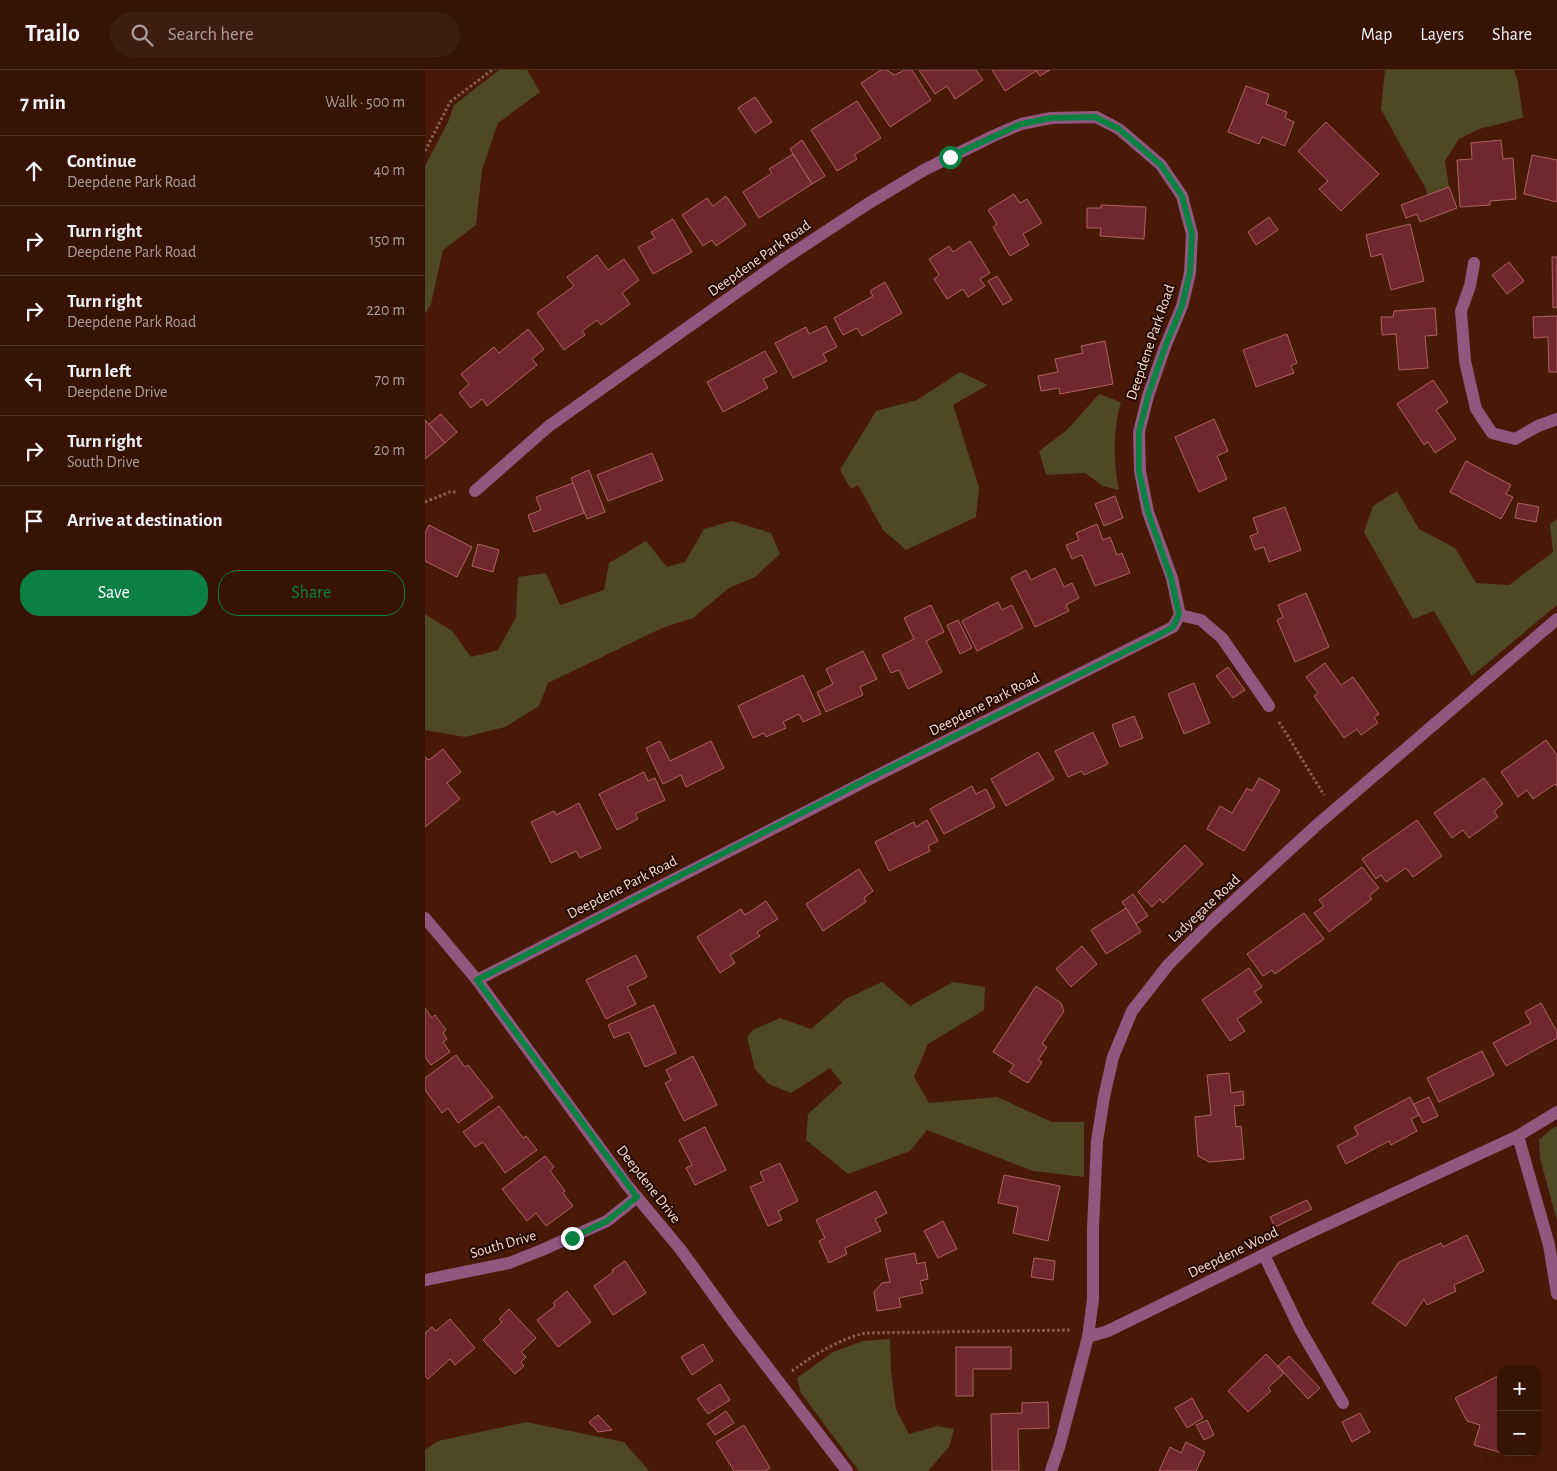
<!DOCTYPE html>
<html lang="en">
<head>
<meta charset="utf-8">
<style>
	:root { --surface:#371306; --page:#3e1c10; --text:#f1f3f6; --muted:#aa9e9b; --line:#513228; --accent:#0b8043 }
	body { margin:0; font-family:"Alegreya Sans",sans-serif; background:var(--page); color:var(--text) }
	.controls { position:absolute; right:15px; bottom:15px; display:grid; overflow:hidden; border-radius:10px; box-shadow:0 5px 20px #0002 }
	.controls button { width:45px; height:45px; display:grid; place-items:center; padding:0; border:0; border-bottom:1px solid var(--line); background:var(--surface); color:var(--text); font:25px sans-serif }
	.stop { position:absolute; width:15px; height:15px; margin:-11px; border:4px solid #0b8043; border-radius:50%; background:#fff }
	.stop.end { background:#0b8043; border-color:#fff; box-shadow:0 1px 5px #0008 }
	.list { margin:0; padding:0; list-style:none }
	h2 { display:flex; justify-content:space-between; align-items:center; height:65px; margin:0; padding:0 20px; font-size:21px }
	h2 small { font-size:16px; font-weight:400; color:var(--muted) }
	.list li { display:grid; grid-template-columns:32px 1fr auto; gap:15px; align-items:center; box-sizing:border-box; height:70px; padding:0 20px; border-top:1px solid var(--line) }
	.list b { display:block; font-size:19px; white-space:nowrap }
	.list p { margin:0; font-size:16px; white-space:nowrap; color:var(--muted) }
	.list em { font-size:16px; font-style:normal; color:var(--muted) }
	.actions { display:flex; gap:10px; padding:15px 20px }
	.actions a { flex:1; padding:11px 0; border:1px solid var(--accent); border-radius:20px; text-align:center; font-size:18px; color:var(--accent) }
	.actions .main { background:var(--accent); color:#fff }
	.icon { flex:none; width:28px; height:28px; fill:none; stroke:currentColor; stroke-width:2; stroke-linecap:round; stroke-linejoin:round }
	.map { position:relative; flex:none; width:1132px; height:1401px; overflow:hidden }
	header { display:flex; align-items:center; gap:30px; box-sizing:border-box; height:70px; padding:0 25px; background:var(--surface); border-bottom:1px solid var(--line) }
	header strong { font-size:24px }
	nav { display:flex; gap:28px; margin-inline-start:auto; font-size:18px }
	.search { width:350px; height:45px; background:var(--page); display:flex; align-items:center; gap:12px; box-sizing:border-box; padding:0 18px; border-radius:28px; color:var(--muted); font-size:19px }
	main { display:flex }
	aside { flex:1; background:var(--surface) }
	.map>svg:first-child { display:block }
	.green { fill:#4f4822 }
	.building { fill:#6f292e; stroke:#ae6264 }
	.lines { fill:none; stroke-linecap:round; stroke-linejoin:round }
	.path { stroke:#895f50; stroke-width:3; stroke-dasharray:2.5 2.5; stroke-linecap:butt }
	.minor { stroke:#90577f; stroke-width:12 }
	.route { stroke:#0b8043; stroke-width:6 }
	.labels { text-anchor:middle; stroke-width:4; stroke-linejoin:round; paint-order:stroke }
	.street-label { font-size:15px; fill:#ffded3; stroke:#240903 }
</style>
</head>
<body>
<header>
<strong>Trailo</strong>
<div class="search"><svg class="icon" aria-label="search" viewBox="0 0 24 24"><circle cx="10" cy="10" r="6"/><path d="M15 15l6 6"/></svg>Search here</div>
<nav><a>Map</a><a>Layers</a><a>Share</a></nav>
</header>
<main>
<aside>
<h2>7 min<small>Walk · 500 m</small></h2>
<ul class="list">
<li><svg class="icon" aria-label="ahead" viewBox="0 0 24 24"><path d="M12 20V5M6 11l6-6 6 6"/></svg><div><b>Continue</b><p>Deepdene Park Road</p></div><em>40 m</em></li>
<li><svg class="icon" aria-label="right" viewBox="0 0 24 24"><path d="M7 20v-9h11M14 6l5 5-5 5"/></svg><div><b>Turn right</b><p>Deepdene Park Road</p></div><em>150 m</em></li>
<li><svg class="icon" aria-label="right" viewBox="0 0 24 24"><path d="M7 20v-9h11M14 6l5 5-5 5"/></svg><div><b>Turn right</b><p>Deepdene Park Road</p></div><em>220 m</em></li>
<li><svg class="icon" aria-label="left" viewBox="0 0 24 24"><path d="M17 20v-9H6M10 6l-5 5 5 5"/></svg><div><b>Turn left</b><p>Deepdene Drive</p></div><em>70 m</em></li>
<li><svg class="icon" aria-label="right" viewBox="0 0 24 24"><path d="M7 20v-9h11M14 6l5 5-5 5"/></svg><div><b>Turn right</b><p>South Drive</p></div><em>20 m</em></li>
<li><svg class="icon" aria-label="arrive" viewBox="0 0 24 24"><path d="M6 21V4h12l-3 4 3 4H6"/></svg><div><b>Arrive at destination</b></div></li>
</ul>
<div class="actions"><a class="main">Save</a><a>Share</a></div>
</aside>
<div class="map">
<svg width="1132" height="1401" viewBox="0 0 1132 1401">
	<rect width="100%" height="100%" fill="#491908"/>
	<g class="green">
		<path d="M 74,0 L 102,0 L 115,22 L 73,53 L 57,100 L 51,155 L 18,180 L 6,234 L 0,244 L 0,96 L 24,50 L 29,35 Z"/>
		<path d="M 960,0 L 1089,0 L 1093,12 L 1098,48 L 1054,59 L 1034,69 L 1020,91 L 1024,117 L 1003,125 L 999,115 L 976,76 L 956,39 Z"/>
		<path d="M 535,302 L 563,315 L 528,335 L 554,417 L 551,447 L 481,480 L 458,460 L 433,415 L 426,419 L 415,400 L 451,341 L 492,330 Z"/>
		<path d="M 674,324 L 696,332 C 688,358 688,393 694,420 L 678,416 L 660,403 L 621,405 L 614,381 L 642,360 Z"/>
		<path d="M 972,421 L 994,459 L 1030,478 L 1051,513 L 1084,515 L 1128,482 L 1125,454 L 1132,449 L 1132,535 L 1047,606 L 1009,541 L 988,549 L 939,462 L 948,436 Z"/>
		<path d="M 307,451 L 346,463 L 355,484 L 330,507 L 304,518 L 268,548 L 237,558 L 123,613 L 114,636 L 80,657 L 40,667 L 0,660 L 0,544 L 27,561 L 46,587 L 73,580 L 91,547 L 93,507 L 121,503 L 135,535 L 179,520 L 184,493 L 221,471 L 242,497 L 260,492 L 279,459 Z"/>
		<path d="M 457,912 L 485,936 L 528,912 L 560,917 L 559,940 L 503,974 L 489,1007 L 504,1033 L 572,1027 L 627,1052 L 659,1052 L 659,1107 L 608,1101 L 502,1060 L 485,1081 L 423,1104 L 381,1070 L 383,1044 L 417,1013 L 405,998 L 366,1023 L 344,1014 L 330,999 L 322,967 L 328,960 L 355,948 L 386,959 L 421,929 Z"/>
		<path d="M 1132,1056 L 1132,1151 L 1115,1088 L 1114,1070 L 1125,1060 Z"/>
		<path d="M 465,1269 L 466,1301 L 471,1339 L 484,1364 L 512,1356 L 529,1359 L 524,1377 L 503,1401 L 434,1401 L 376,1323 L 372,1308 L 408,1282 L 438,1271 Z"/>
		<path d="M 101,1352 L 199,1372 L 224,1401 L 0,1401 L 0,1380 L 13,1371 Z"/>
	</g>
	<g class="building">
		<path d="M 456,0 L 461,0 L 470,5 L 479,0 L 487,0 L 506,30 L 465,57 L 436,13 Z"/>
		<path d="M 494,0 L 551,0 L 558,10 L 530,29 L 522,16 L 510,24 Z"/>
		<path d="M 567,0 L 625,0 L 615,6 L 611,1 L 580,21 Z"/>
		<path d="M 821,16 L 844,24 L 841,34 L 862,42 L 860,48 L 869,52 L 860,76 L 837,67 L 834,74 L 803,62 Z"/>
		<path d="M 330,27 L 347,52 L 330,63 L 313,38 Z"/>
		<path d="M 432,31 L 456,68 L 429,85 L 432,89 L 412,101 L 386,60 Z"/>
		<path d="M 901,52 L 954,104 L 916,141 L 894,119 L 903,111 L 873,81 Z"/>
		<path d="M 377,70 L 400,106 L 387,114 L 365,79 Z"/>
		<path d="M 1076,70 L 1078,89 L 1088,88 L 1091,129 L 1065,131 L 1065,135 L 1035,137 L 1032,90 L 1047,89 L 1046,73 Z"/>
		<path d="M 368,84 L 387,114 L 334,148 L 318,122 L 347,103 L 344,99 Z"/>
		<path d="M 1107,85 L 1132,90 L 1132,132 L 1099,124 Z"/>
		<path d="M 1024,117 L 1032,138 L 995,152 L 992,144 L 981,148 L 976,135 Z"/>
		<path d="M 589,124 L 595,133 L 602,129 L 617,153 L 598,164 L 604,175 L 585,186 L 568,157 L 572,154 L 563,140 Z"/>
		<path d="M 301,126 L 321,155 L 291,176 L 287,170 L 278,176 L 257,145 L 282,128 L 288,136 Z"/>
		<path d="M 676,135 L 721,137 L 719,169 L 675,166 L 676,158 L 662,158 L 662,138 L 676,138 Z"/>
		<path d="M 844,147 L 853,160 L 831,175 L 823,162 Z"/>
		<path d="M 248,149 L 267,182 L 228,204 L 213,177 L 230,168 L 226,162 Z"/>
		<path d="M 985,154 L 999,211 L 966,220 L 957,184 L 946,187 L 941,165 Z"/>
		<path d="M 545,171 L 565,203 L 555,209 L 560,216 L 543,227 L 538,219 L 522,229 L 509,209 L 514,205 L 504,189 L 524,176 L 528,182 Z"/>
		<path d="M 172,185 L 183,200 L 199,189 L 214,210 L 197,223 L 205,234 L 176,255 L 172,250 L 157,261 L 160,265 L 139,280 L 112,243 L 149,216 L 142,207 Z"/>
		<path d="M 1127,187 L 1132,187 L 1132,237 L 1128,238 Z"/>
		<path d="M 1084,192 L 1099,211 L 1082,224 L 1067,205 Z"/>
		<path d="M 572,206 L 587,230 L 578,235 L 563,211 Z"/>
		<path d="M 460,212 L 477,243 L 437,266 L 432,258 L 418,265 L 409,248 L 448,226 L 445,221 Z"/>
		<path d="M 1010,238 L 1012,265 L 1000,266 L 1003,298 L 974,300 L 971,264 L 957,265 L 956,247 L 968,247 L 969,241 Z"/>
		<path d="M 1132,246 L 1132,302 L 1124,302 L 1123,267 L 1109,268 L 1108,247 Z"/>
		<path d="M 401,256 L 412,277 L 398,284 L 402,291 L 368,308 L 350,273 L 381,257 L 384,264 Z"/>
		<path d="M 103,259 L 119,279 L 107,289 L 112,295 L 62,336 L 57,329 L 46,338 L 34,323 L 44,314 L 36,304 L 69,277 L 74,283 Z"/>
		<path d="M 862,264 L 872,293 L 866,296 L 869,303 L 831,317 L 818,280 Z"/>
		<path d="M 680,271 L 688,314 L 635,324 L 634,318 L 616,321 L 613,306 L 633,302 L 630,289 L 658,283 L 656,276 Z"/>
		<path d="M 340,281 L 352,302 L 338,309 L 343,318 L 298,342 L 282,312 Z"/>
		<path d="M 1008,310 L 1023,332 L 1011,340 L 1031,369 L 1010,383 L 1003,372 L 999,375 L 972,334 Z"/>
		<path d="M 16,344 L 32,362 L 20,373 L 4,354 Z"/>
		<path d="M 789,349 L 803,381 L 792,386 L 802,409 L 774,422 L 750,367 Z"/>
		<path d="M 0,350 L 20,373 L 0,389 Z"/>
		<path d="M 227,383 L 238,410 L 183,431 L 172,405 Z"/>
		<path d="M 1041,391 L 1086,415 L 1081,424 L 1088,427 L 1076,449 L 1025,422 Z"/>
		<path d="M 164,400 L 180,442 L 162,449 L 146,408 Z"/>
		<path d="M 148,413 L 159,443 L 109,462 L 103,445 L 116,440 L 111,427 Z"/>
		<path d="M 690,426 L 698,448 L 679,456 L 670,434 Z"/>
		<path d="M 1093,433 L 1114,437 L 1111,452 L 1090,448 Z"/>
		<path d="M 860,437 L 876,480 L 844,492 L 839,477 L 830,480 L 825,466 L 833,463 L 828,448 Z"/>
		<path d="M 672,454 L 678,470 L 685,467 L 692,485 L 697,483 L 705,503 L 670,516 L 657,485 L 647,489 L 641,475 L 654,470 L 651,463 Z"/>
		<path d="M 4,455 L 47,477 L 32,507 L 0,491 L 0,463 Z"/>
		<path d="M 53,474 L 74,480 L 68,502 L 47,496 Z"/>
		<path d="M 630,498 L 639,517 L 647,513 L 654,528 L 641,535 L 644,541 L 610,557 L 586,508 L 601,500 L 606,510 Z"/>
		<path d="M 881,523 L 904,577 L 870,592 L 852,550 L 858,547 L 853,535 Z"/>
		<path d="M 573,532 L 577,540 L 587,535 L 598,558 L 552,581 L 537,551 Z"/>
		<path d="M 506,535 L 519,562 L 501,571 L 517,602 L 483,619 L 474,600 L 466,603 L 457,585 L 489,569 L 479,548 Z"/>
		<path d="M 533,550 L 547,578 L 535,584 L 522,555 Z"/>
		<path d="M 438,581 L 452,609 L 435,617 L 438,625 L 401,642 L 392,622 L 408,614 L 401,599 Z"/>
		<path d="M 900,593 L 916,615 L 928,607 L 954,644 L 949,647 L 953,653 L 936,665 L 932,659 L 919,668 L 889,626 L 893,623 L 881,607 Z"/>
		<path d="M 803,597 L 820,620 L 808,628 L 791,606 Z"/>
		<path d="M 378,605 L 396,644 L 378,652 L 374,644 L 358,652 L 361,658 L 341,667 L 339,663 L 328,668 L 313,636 Z"/>
		<path d="M 769,613 L 785,653 L 759,664 L 743,624 Z"/>
		<path d="M 709,646 L 718,668 L 695,677 L 687,655 Z"/>
		<path d="M 668,662 L 683,694 L 659,705 L 657,701 L 643,707 L 630,681 Z"/>
		<path d="M 1121,670 L 1132,685 L 1132,717 L 1130,714 L 1108,729 L 1102,720 L 1093,727 L 1076,702 Z"/>
		<path d="M 235,671 L 245,691 L 286,671 L 299,698 L 261,717 L 256,705 L 238,714 L 221,678 Z"/>
		<path d="M 18,679 L 36,702 L 22,713 L 35,729 L 0,757 L 0,687 L 4,690 Z"/>
		<path d="M 613,682 L 629,709 L 581,736 L 566,709 Z"/>
		<path d="M 219,702 L 223,711 L 230,708 L 240,730 L 210,744 L 213,749 L 192,760 L 174,724 Z"/>
		<path d="M 834,708 L 855,720 L 819,781 L 782,759 L 795,736 L 807,743 L 822,718 L 827,721 Z"/>
		<path d="M 1059,708 L 1078,734 L 1069,741 L 1073,747 L 1044,768 L 1038,760 L 1027,768 L 1009,743 Z"/>
		<path d="M 547,716 L 551,724 L 561,719 L 570,737 L 519,764 L 505,739 Z"/>
		<path d="M 154,733 L 176,778 L 155,788 L 151,781 L 126,793 L 106,752 L 129,741 L 131,745 Z"/>
		<path d="M 502,750 L 513,771 L 503,776 L 505,781 L 464,801 L 450,772 L 489,752 L 491,757 Z"/>
		<path d="M 992,750 L 1017,786 L 988,807 L 981,798 L 961,812 L 956,805 L 951,809 L 937,789 Z"/>
		<path d="M 760,775 L 778,794 L 738,833 L 735,829 L 727,837 L 713,822 Z"/>
		<path d="M 937,797 L 954,818 L 944,826 L 947,829 L 904,862 L 889,843 L 899,836 L 894,830 Z"/>
		<path d="M 434,799 L 448,821 L 439,828 L 441,832 L 398,861 L 381,834 Z"/>
		<path d="M 708,824 L 723,846 L 711,854 L 697,832 Z"/>
		<path d="M 341,831 L 353,849 L 332,862 L 335,866 L 305,885 L 310,893 L 295,903 L 272,867 L 316,839 L 320,845 Z"/>
		<path d="M 701,838 L 716,862 L 681,884 L 666,860 Z"/>
		<path d="M 879,843 L 899,869 L 850,904 L 847,900 L 838,906 L 822,884 Z"/>
		<path d="M 657,876 L 672,894 L 646,917 L 631,899 Z"/>
		<path d="M 211,885 L 222,907 L 202,917 L 211,934 L 181,949 L 161,910 Z"/>
		<path d="M 824,898 L 837,917 L 829,922 L 837,932 L 812,949 L 820,961 L 805,971 L 777,930 Z"/>
		<path d="M 611,916 L 636,933 L 639,941 L 617,974 L 622,977 L 613,990 L 617,992 L 603,1013 L 584,1002 L 589,995 L 568,982 Z"/>
		<path d="M 1116,933 L 1132,962 L 1132,968 L 1081,996 L 1068,973 L 1106,953 L 1100,942 Z"/>
		<path d="M 229,935 L 251,983 L 220,997 L 204,962 L 189,968 L 183,955 Z"/>
		<path d="M 0,938 L 7,948 L 10,945 L 21,960 L 18,963 L 22,969 L 18,972 L 25,982 L 6,995 L 0,987 Z"/>
		<path d="M 1057,981 L 1069,1005 L 1014,1032 L 1002,1008 Z"/>
		<path d="M 31,985 L 40,997 L 43,995 L 68,1027 L 33,1053 L 23,1038 L 17,1043 L 0,1020 L 0,1008 Z"/>
		<path d="M 268,986 L 292,1035 L 259,1051 L 240,1013 L 246,1010 L 241,1000 Z"/>
		<path d="M 804,1003 L 806,1023 L 818,1021 L 819,1035 L 809,1036 L 811,1057 L 816,1056 L 819,1089 L 784,1092 L 773,1086 L 770,1047 L 786,1045 L 782,1005 Z"/>
		<path d="M 985,1027 L 994,1045 L 986,1049 L 992,1061 L 966,1075 L 964,1071 L 921,1094 L 912,1076 L 933,1065 L 929,1057 Z"/>
		<path d="M 1004,1027 L 1013,1046 L 998,1053 L 989,1034 Z"/>
		<path d="M 74,1036 L 98,1068 L 101,1066 L 112,1080 L 80,1103 L 58,1072 L 50,1077 L 38,1062 Z"/>
		<path d="M 280,1057 L 301,1100 L 270,1115 L 261,1098 L 267,1095 L 254,1070 Z"/>
		<path d="M 120,1086 L 129,1097 L 125,1101 L 140,1121 L 138,1123 L 148,1136 L 121,1156 L 111,1143 L 102,1151 L 77,1119 Z"/>
		<path d="M 355,1093 L 373,1131 L 353,1141 L 357,1150 L 343,1156 L 325,1117 L 339,1111 L 335,1102 Z"/>
		<path d="M 579,1105 L 635,1116 L 623,1171 L 588,1163 L 593,1137 L 573,1133 Z"/>
		<path d="M 451,1121 L 462,1143 L 450,1149 L 456,1161 L 420,1178 L 422,1184 L 404,1193 L 394,1171 L 400,1168 L 391,1150 Z"/>
		<path d="M 882,1130 L 887,1139 L 850,1157 L 845,1147 Z"/>
		<path d="M 518,1151 L 532,1179 L 513,1188 L 499,1161 Z"/>
		<path d="M 1042,1165 L 1059,1201 L 1029,1215 L 1031,1221 L 1002,1235 L 999,1229 L 981,1256 L 947,1233 L 974,1192 L 1016,1173 L 1018,1177 Z"/>
		<path d="M 490,1183 L 492,1194 L 500,1192 L 503,1209 L 495,1211 L 498,1223 L 474,1228 L 476,1237 L 452,1241 L 449,1222 L 457,1213 L 465,1212 L 460,1189 Z"/>
		<path d="M 609,1188 L 630,1191 L 628,1210 L 606,1207 Z"/>
		<path d="M 200,1191 L 221,1223 L 188,1245 L 169,1216 L 188,1202 L 187,1200 Z"/>
		<path d="M 142,1221 L 166,1252 L 133,1277 L 112,1250 L 130,1236 L 128,1233 Z"/>
		<path d="M 84,1239 L 111,1268 L 96,1282 L 101,1287 L 96,1292 L 99,1296 L 90,1304 L 58,1270 L 77,1252 L 74,1249 Z"/>
		<path d="M 25,1249 L 50,1278 L 30,1295 L 25,1289 L 3,1309 L 0,1306 L 0,1263 L 7,1257 L 11,1261 Z"/>
		<path d="M 278,1274 L 288,1291 L 267,1305 L 256,1287 Z"/>
		<path d="M 531,1277 L 586,1277 L 586,1299 L 548,1299 L 548,1326 L 531,1326 Z"/>
		<path d="M 841,1284 L 859,1303 L 843,1318 L 846,1321 L 823,1342 L 803,1321 Z"/>
		<path d="M 864,1286 L 895,1318 L 883,1329 L 853,1296 Z"/>
		<path d="M 1075,1305 L 1076,1382 L 1077,1383 L 1049,1375 L 1055,1355 L 1042,1351 L 1030,1328 Z"/>
		<path d="M 295,1314 L 305,1330 L 283,1344 L 272,1329 Z"/>
		<path d="M 767,1328 L 778,1348 L 762,1358 L 750,1338 Z"/>
		<path d="M 623,1332 L 624,1358 L 593,1359 L 594,1401 L 567,1401 L 566,1344 L 597,1343 L 597,1333 Z"/>
		<path d="M 301,1341 L 309,1353 L 290,1365 L 282,1354 Z"/>
		<path d="M 935,1343 L 945,1362 L 927,1372 L 917,1352 Z"/>
		<path d="M 173,1345 L 187,1360 L 173,1362 L 164,1352 Z"/>
		<path d="M 782,1350 L 789,1365 L 779,1370 L 771,1355 Z"/>
		<path d="M 319,1355 L 345,1398 L 340,1401 L 309,1401 L 291,1372 Z"/>
		<path d="M 761,1372 L 780,1382 L 771,1401 L 734,1401 L 745,1377 L 756,1383 Z"/>
	</g>
	<g class="lines">
		<g class="path">
			<path d="M 0,81 L 25,32 L 67,0"/>
			<path d="M 0,432 L 25,422 L 32,422"/>
			<path d="M 854,652 L 899,725"/>
			<path d="M 367,1301 C 390,1284 413,1270 440,1263 L 646,1260"/>
		</g>
		<g class="minor">
			<path d="M 1049,193 L 1045,216 L 1036,241 L 1040,291 L 1051,339 L 1067,363 L 1090,369 L 1113,356 L 1132,349"/>
			<path d="M 50,421 L 124,356 L 359,189 L 444,133 L 499,100 L 566,67 L 596,54 L 626,48 L 671,47 L 694,59 L 736,95 L 757,126 L 767,164 L 765,203 L 757,236 L 740,277 L 723,326 L 714,362 L 715,401 L 723,442 L 747,508 L 755,545 L 748,557 L 441,711 L 52,910"/>
			<path d="M 755,545 L 776,550 L 797,568 L 844,636"/>
			<path d="M 0,848 L 52,910 L 202,1115 L 256,1180 L 308,1252 L 422,1401"/>
			<path d="M 1093,1066 L 1124,1175 L 1132,1224"/>
			<path d="M 839,1185 L 875,1259 L 918,1333"/>
			<path d="M 0,1210 L 84,1193 L 117,1180 L 182,1151 L 212,1127"/>
			<path d="M 663,1267 L 683,1261 L 875,1167 L 1093,1066 L 1132,1042"/>
			<path d="M 626,1401 L 635,1374 L 663,1267 L 668,1229 L 668,1159 L 672,1071 L 679,1027 L 688,987 L 707,941 L 743,895 L 786,852 L 893,754 L 1132,549"/>
		</g>
	</g>
	<g class="lines">
		<path class="route" d="M 147,1168 L 182,1151 L 212,1127 L 52,910 L 441,710 L 734,565 L 748,557 L 754,544 L 746,508 L 723,442 L 714,401 L 714,362 L 723,326 L 740,277 L 757,236 L 765,202 L 767,164 L 757,126 L 736,95 L 694,59 L 670,47 L 626,48 L 596,54 L 525,87"/>
	</g>
	<g class="labels">
		<g class="street-label">
			<text transform="translate(334 188) rotate(-35)" y="5">Deepdene Park Road</text>
			<text transform="translate(725 272) rotate(-71)" y="5">Deepdene Park Road</text>
			<text transform="translate(559 634) rotate(-27)" y="5">Deepdene Park Road</text>
			<text transform="translate(197 817) rotate(-27)" y="5">Deepdene Park Road</text>
			<text transform="translate(779 838) rotate(-43)" y="5">Ladyegate Road</text>
			<text transform="translate(224 1114) rotate(52)" y="5">Deepdene Drive</text>
			<text transform="translate(78 1174) rotate(-16)" y="5">South Drive</text>
			<text transform="translate(808 1182) rotate(-26)" y="5">Deepdene Wood</text>
		</g>
	</g>
</svg>
<div class="controls">
<button>+</button>
<button>−</button>
</div>
<div class="stop" style="left:525px;top:87px"></div>
<div class="stop end" style="left:147px;top:1168px"></div>
</div>
</main>
</body>
</html>
